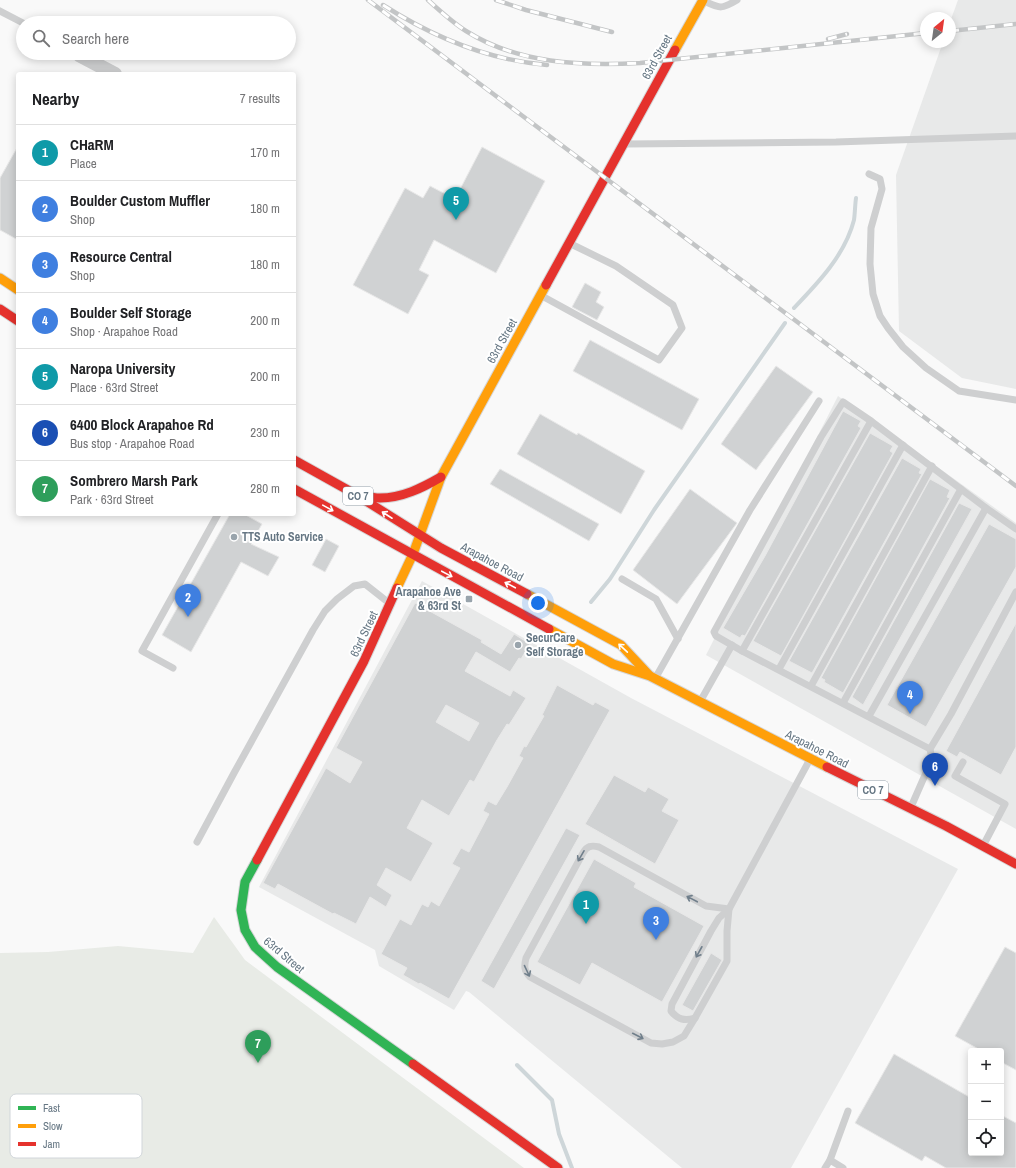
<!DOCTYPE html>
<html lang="en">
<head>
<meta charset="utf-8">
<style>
	:root { --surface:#fff; --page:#f6f6f6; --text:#202124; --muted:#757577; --line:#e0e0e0; --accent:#0f766e }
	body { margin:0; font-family:"Archivo Narrow",sans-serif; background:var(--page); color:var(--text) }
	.controls { position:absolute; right:12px; bottom:12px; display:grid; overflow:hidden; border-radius:4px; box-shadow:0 2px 10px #0003 }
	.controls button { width:36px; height:36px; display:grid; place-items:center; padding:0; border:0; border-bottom:1px solid var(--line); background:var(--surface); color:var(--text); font:20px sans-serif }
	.compass { position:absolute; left:920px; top:12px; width:36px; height:36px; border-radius:50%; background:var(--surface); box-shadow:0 2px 10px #0003; rotate:29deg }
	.you { position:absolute; left:538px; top:603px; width:14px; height:14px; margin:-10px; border:3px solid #fff; border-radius:50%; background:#1a73e8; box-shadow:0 0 0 6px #1a73e833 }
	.badge { display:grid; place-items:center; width:26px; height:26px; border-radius:50%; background:var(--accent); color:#fff; font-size:13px; font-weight:700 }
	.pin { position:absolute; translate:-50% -33px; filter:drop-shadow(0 1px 2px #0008) }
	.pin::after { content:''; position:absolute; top:21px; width:14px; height:12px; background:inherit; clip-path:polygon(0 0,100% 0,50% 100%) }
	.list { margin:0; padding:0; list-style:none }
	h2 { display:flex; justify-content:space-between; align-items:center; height:52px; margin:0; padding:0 16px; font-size:17px }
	h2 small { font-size:13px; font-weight:400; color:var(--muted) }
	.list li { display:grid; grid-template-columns:26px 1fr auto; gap:12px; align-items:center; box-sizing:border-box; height:56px; padding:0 16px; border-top:1px solid var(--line) }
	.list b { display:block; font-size:15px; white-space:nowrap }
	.list p { margin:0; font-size:13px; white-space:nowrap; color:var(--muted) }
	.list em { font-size:13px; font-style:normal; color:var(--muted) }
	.icon { flex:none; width:22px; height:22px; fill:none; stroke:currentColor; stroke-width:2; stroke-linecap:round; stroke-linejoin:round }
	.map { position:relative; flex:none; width:1016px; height:1168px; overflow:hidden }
	.search { position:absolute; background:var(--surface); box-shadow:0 2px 10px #0003; left:16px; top:16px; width:280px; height:44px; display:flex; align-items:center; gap:10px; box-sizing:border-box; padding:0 14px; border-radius:22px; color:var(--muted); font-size:15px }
	.panel { position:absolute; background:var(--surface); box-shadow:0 2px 10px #0003; left:16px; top:72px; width:280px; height:444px; border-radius:4px }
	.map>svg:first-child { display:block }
	.built { fill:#e8e9e9 }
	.green { fill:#e8ebe6 }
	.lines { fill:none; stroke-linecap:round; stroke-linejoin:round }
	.stream { stroke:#ced6d9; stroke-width:4 }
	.building { fill:#d0d2d3; stroke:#e8e8e8; fill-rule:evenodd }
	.fast-casing { stroke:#d5d6d7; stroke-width:11 }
	.slow-casing { stroke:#d5d6d7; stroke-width:11 }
	.jam-casing { stroke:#d5d6d7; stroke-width:11 }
	.lane { stroke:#cecfd0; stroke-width:7 }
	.street { stroke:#cecfd0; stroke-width:14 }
	.fast { stroke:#30b455; stroke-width:9 }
	.slow { stroke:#ff9f0a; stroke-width:9 }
	.jam { stroke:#e5322d; stroke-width:9 }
	.rail-casing { stroke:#c3c5c6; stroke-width:4.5 }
	.rail { stroke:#fff; stroke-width:3; stroke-dasharray:9; stroke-linecap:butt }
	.oneway { stroke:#fff }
	.oneway2 { stroke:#707f8b }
	.poi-dot { fill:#99a4ac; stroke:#fff; stroke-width:1.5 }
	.labels { text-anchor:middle; stroke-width:4; stroke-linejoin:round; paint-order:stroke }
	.shield { fill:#fff; stroke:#939fa8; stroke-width:1 }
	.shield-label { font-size:11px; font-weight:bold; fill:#657683 }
	.street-label { font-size:12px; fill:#657683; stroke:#fff }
	.poi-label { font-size:12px; font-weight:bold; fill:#657683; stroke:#fff; text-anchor:start }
	.key { fill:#fff; stroke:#d1d6da; stroke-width:1 }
	.key-label { font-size:11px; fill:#657683 }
</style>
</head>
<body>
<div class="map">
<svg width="1016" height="1168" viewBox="0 0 1016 1168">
	<rect width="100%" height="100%" fill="#f9f9f9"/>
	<g class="built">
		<path d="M 958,0 L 1016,0 L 1016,389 L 962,378 L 899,331 L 896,175 L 943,42 L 950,42 L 950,22 Z"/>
		<path d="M 838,396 L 1016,523 L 1016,829 L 706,655 Z"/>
		<path d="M 422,581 L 631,698 L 958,869 L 791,1168 L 682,1168 L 469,992 L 466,991 L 454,1010 L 379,966 L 375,950 L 259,887 Z"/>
	</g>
	<path class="green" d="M 214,917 L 245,960 L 524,1168 L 0,1168 L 0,953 L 48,952 L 118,946 L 193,953 Z"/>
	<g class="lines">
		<g class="stream">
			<path d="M 794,308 C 818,283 845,255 854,220 C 855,213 855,205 856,198"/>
			<path d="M 591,602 L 610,579 L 654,510 L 785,323"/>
			<path d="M 517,1065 L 552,1100 L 559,1134 L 572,1168"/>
		</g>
	</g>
	<g class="building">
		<path d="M 18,146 L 18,240 L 0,230 L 0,178 Z"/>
		<path d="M 482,147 L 545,181 L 496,273 L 434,240 L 419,270 L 429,275 L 408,314 L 353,285 L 405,188 L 423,198 L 430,186 L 455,199 Z"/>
		<path d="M 585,283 L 601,292 L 596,302 L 604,307 L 597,320 L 572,307 Z"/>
		<path d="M 590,340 L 699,399 L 682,430 L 573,371 Z"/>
		<path d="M 776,366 L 813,392 L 756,470 L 721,444 Z"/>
		<path d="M 843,411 L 861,421 L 858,426 L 861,428 L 745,636 L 742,635 L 740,638 L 723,628 L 765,556 Z"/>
		<path d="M 540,414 L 577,435 L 578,433 L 645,471 L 621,514 L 517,454 Z"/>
		<path d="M 870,433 L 893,446 L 890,451 L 893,453 L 781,656 L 753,641 Z"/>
		<path d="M 902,458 L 921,469 L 919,473 L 922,474 L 812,673 L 789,661 Z"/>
		<path d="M 500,469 L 599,524 L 589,541 L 490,484 Z"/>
		<path d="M 930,479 L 950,490 L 947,497 L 950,498 L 843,693 L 824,682 L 825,680 L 821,678 Z"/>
		<path d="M 690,489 L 737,523 L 677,604 L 633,570 Z"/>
		<path d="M 959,503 L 972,509 L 863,705 L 852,697 Z"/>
		<path d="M 230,514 L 244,514 L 262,524 L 251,544 L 279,557 L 268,576 L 241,562 L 191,652 L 162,635 Z"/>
		<path d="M 989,524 L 1016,539 L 1016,567 L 926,727 L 887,705 Z"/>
		<path d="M 326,539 L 339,546 L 325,572 L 312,565 Z"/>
		<path d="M 415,603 L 482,640 L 481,642 L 501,654 L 514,634 L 530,644 L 521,659 L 519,658 L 510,672 L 476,652 L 465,671 L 510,696 L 513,690 L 526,698 L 509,725 L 507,724 L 497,740 L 474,782 L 470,780 L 449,816 L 422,800 L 407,828 L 433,843 L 411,882 L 386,868 L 377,885 L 392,895 L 386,907 L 370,897 L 356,924 L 334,913 L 333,914 L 278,884 L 275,889 L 263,883 L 326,768 L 350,783 L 362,762 L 336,748 ZM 446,705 L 479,723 L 469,741 L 436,722 Z"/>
		<path d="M 1016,623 L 1016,747 L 1001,775 L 960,752 L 957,757 L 946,751 Z"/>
		<path d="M 557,685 L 593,705 L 595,702 L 610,710 L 449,999 L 420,983 L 419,984 L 403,975 L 407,968 L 381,954 L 400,919 L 411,925 L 422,904 L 428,907 L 431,901 L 439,906 L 460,868 L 452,864 L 461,848 L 469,852 L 489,814 L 483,811 L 488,801 L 496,805 L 507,787 L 523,758 L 519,756 L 524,746 L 526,747 L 544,716 L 542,715 Z"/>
		<path d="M 614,775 L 645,792 L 648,787 L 669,799 L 662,811 L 679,820 L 655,864 L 585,824 Z"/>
		<path d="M 566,828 L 580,835 L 494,989 L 481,981 Z"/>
		<path d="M 594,859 L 636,883 L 634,887 L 704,926 L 662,1002 L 592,963 L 580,985 L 537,962 Z"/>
		<path d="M 1005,947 L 1016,953 L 1016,1070 L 1001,1062 L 1001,1051 L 982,1051 L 955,1036 Z"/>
		<path d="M 711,953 L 722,960 L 693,1011 L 682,1005 Z"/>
		<path d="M 894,1054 L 971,1098 L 971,1153 L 1001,1153 L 1001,1115 L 1016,1123 L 1016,1168 L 946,1168 L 925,1156 L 922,1161 L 855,1123 Z"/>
	</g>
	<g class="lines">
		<g class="fast-casing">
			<path id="fast" d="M 257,860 L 245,882 L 241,910 L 245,930 L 255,947 L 277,967 L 413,1064"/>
		</g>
		<g class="slow-casing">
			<g id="slow">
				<path d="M 675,50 L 703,0"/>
				<path d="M 0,278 L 18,290"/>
				<path d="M 397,588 L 413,554 L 441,477 L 546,285"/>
				<path d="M 527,594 L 621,645 L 649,675"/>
				<path d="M 549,629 L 613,664 L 650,676 L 827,767"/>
			</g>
		</g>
		<g class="jam-casing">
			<g id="jam">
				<path d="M 546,285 L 675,50"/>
				<path d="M 0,309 L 18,321"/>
				<path d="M 294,460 L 355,494 L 441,548 L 527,594"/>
				<path d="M 294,489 L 549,629"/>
				<path d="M 358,495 C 365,496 372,498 380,498 C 402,498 422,488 441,477"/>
				<path d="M 827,767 L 946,826 L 1016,864"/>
				<path d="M 257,860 L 364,661 L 397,588"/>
				<path d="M 413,1064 L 558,1168"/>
			</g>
		</g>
		<g class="lane">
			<path d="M 704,1 C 721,9 722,9 737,0"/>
			<path d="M 0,11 L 23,23"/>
			<path d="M 626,144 L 836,142 L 1016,136"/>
			<path d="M 869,174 L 880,179 L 882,189 L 871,228 L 870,264 L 873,294 L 880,316 L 888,328 L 903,347 L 926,368 L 959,391 L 1016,400"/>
			<path d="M 542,296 L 659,360 L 682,328 L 673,305 L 616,266 L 571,244"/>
			<path d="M 622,579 L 656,599 L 678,639"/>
			<path d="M 742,651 L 871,421"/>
			<path d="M 173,668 L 142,651 L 218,514"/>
			<path d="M 779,669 L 903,445"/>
			<path d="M 656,677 L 750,510 L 819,401"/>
			<path d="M 811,686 L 932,466"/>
			<path d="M 701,700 L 732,645"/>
			<path d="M 843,703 L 961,489"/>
			<path d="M 869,716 L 986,508"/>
			<path d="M 930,749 L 742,651 L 716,636 L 714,632 L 821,437 L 843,402 L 871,421 L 986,508 L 1016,529"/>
			<path d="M 963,762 L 955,776 L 1005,804 L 984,844"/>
			<path d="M 911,807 L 932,759 L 930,749 L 951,714 L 1016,592"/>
			<path d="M 197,842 L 234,773 L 313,630 L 325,611 L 337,599 L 354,586 L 365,584 L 389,603"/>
			<path d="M 729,909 L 706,906 L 599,847 C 591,845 587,846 583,853 L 526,958 C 524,966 524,971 530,977 L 651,1043 L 662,1044 L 673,1042 L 684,1036 L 695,1018 L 727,961 L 727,931 L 729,909 L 809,761"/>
			<path d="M 695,1018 C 685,1021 678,1020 671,1011 L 672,1004 L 711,931 L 719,918 L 729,909"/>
			<path d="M 830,1160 L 848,1111"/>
			<path d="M 825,1168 L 830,1160 L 843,1168"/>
		</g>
		<path class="street" d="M 79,55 L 115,74"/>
		<use href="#fast" class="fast"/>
		<use href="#slow" class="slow"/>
		<use href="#jam" class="jam"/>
		<g class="rail-casing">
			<g id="rail">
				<path d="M 368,0 L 1016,486"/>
				<path d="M 428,0 C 440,11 452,22 466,31 C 518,64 581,66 640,63 L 926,33"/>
				<path d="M 496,0 L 526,10 L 612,32"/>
				<path d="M 383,5 C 433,37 488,60 547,65"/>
				<path d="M 950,31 L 1016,24"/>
				<path d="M 828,39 L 847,34"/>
			</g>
		</g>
		<use href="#rail" class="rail"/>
	</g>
	<defs><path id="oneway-shaft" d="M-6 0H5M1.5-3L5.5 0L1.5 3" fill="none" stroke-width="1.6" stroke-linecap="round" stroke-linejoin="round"/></defs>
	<g class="oneway">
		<use href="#oneway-shaft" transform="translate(328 508) rotate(29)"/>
		<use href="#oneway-shaft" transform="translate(387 515) rotate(-147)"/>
		<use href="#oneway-shaft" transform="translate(447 574) rotate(28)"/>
		<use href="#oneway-shaft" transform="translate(510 585) rotate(-152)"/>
		<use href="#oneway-shaft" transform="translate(623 648) rotate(-137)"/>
	</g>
	<g class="oneway2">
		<use href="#oneway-shaft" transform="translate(581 856) rotate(120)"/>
		<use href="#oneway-shaft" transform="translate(692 899) rotate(-152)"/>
		<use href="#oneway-shaft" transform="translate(699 952) rotate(119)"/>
		<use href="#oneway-shaft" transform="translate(527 971) rotate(65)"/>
		<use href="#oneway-shaft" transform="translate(638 1036) rotate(27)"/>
	</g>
	<g class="poi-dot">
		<circle cx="234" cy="537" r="4"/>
		<rect x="465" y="595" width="8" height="8" rx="2"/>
		<circle cx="518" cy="645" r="4"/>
	</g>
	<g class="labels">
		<g class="shield">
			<rect x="343" y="487" width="30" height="18" rx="3"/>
			<rect x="858" y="781" width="30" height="18" rx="3"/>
		</g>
		<g class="shield-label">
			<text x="358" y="500">CO 7</text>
			<text x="873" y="794">CO 7</text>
		</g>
		<g class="street-label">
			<text transform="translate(657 57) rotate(-61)" y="4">63rd Street</text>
			<text transform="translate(502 341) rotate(-61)" y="4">63rd Street</text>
			<text transform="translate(492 562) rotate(28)" y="4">Arapahoe Road</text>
			<text transform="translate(364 634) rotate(-65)" y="4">63rd Street</text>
			<text transform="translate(817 749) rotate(27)" y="4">Arapahoe Road</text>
			<text transform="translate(284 955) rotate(40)" y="4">63rd Street</text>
		</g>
		<g class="poi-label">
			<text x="242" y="541">TTS Auto Service</text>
			<text x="461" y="596" text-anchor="end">Arapahoe Ave<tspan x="461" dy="14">&amp; 63rd St</tspan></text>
			<text x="526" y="642">SecurCare<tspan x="526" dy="14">Self Storage</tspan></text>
		</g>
	</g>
	<rect x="10" y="1094" width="132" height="64" rx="6" class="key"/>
	<rect x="18" y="1106" width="18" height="4" fill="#30b455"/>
	<rect x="18" y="1124" width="18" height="4" fill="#ff9f0a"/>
	<rect x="18" y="1142" width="18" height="4" fill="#e5322d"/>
	<g class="key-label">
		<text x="43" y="1112">Fast</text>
		<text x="43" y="1130">Slow</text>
		<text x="43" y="1148">Jam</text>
	</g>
</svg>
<div class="controls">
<button>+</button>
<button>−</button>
<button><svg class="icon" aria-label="locate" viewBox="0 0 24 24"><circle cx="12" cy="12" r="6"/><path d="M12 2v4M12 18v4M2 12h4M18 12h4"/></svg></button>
</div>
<svg class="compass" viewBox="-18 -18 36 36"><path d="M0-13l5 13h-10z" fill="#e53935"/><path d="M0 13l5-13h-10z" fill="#757577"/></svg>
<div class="you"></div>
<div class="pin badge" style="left:586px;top:924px;background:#0f9aa8">1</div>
<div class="pin badge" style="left:188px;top:617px;background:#3f7fe0">2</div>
<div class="pin badge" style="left:656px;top:940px;background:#3f7fe0">3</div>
<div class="pin badge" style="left:910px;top:714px;background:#3f7fe0">4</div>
<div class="pin badge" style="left:456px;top:220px;background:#0f9aa8">5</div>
<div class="pin badge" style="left:935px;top:786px;background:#1a4fb4">6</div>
<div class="pin badge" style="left:258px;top:1063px;background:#2e9e5b">7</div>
<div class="search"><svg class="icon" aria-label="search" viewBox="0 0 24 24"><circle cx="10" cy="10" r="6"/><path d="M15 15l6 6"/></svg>Search here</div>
<section class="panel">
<h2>Nearby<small>7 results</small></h2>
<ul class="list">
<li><span class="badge" style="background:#0f9aa8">1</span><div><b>CHaRM</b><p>Place</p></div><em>170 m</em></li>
<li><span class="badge" style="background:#3f7fe0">2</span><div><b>Boulder Custom Muffler</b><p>Shop</p></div><em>180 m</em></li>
<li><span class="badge" style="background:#3f7fe0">3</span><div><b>Resource Central</b><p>Shop</p></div><em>180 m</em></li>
<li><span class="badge" style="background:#3f7fe0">4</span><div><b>Boulder Self Storage</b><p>Shop · Arapahoe Road</p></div><em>200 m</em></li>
<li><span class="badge" style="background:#0f9aa8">5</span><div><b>Naropa University</b><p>Place · 63rd Street</p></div><em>200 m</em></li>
<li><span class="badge" style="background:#1a4fb4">6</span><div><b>6400 Block Arapahoe Rd</b><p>Bus stop · Arapahoe Road</p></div><em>230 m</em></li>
<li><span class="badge" style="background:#2e9e5b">7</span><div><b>Sombrero Marsh Park</b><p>Park · 63rd Street</p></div><em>280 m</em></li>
</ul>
</section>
</div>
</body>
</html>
